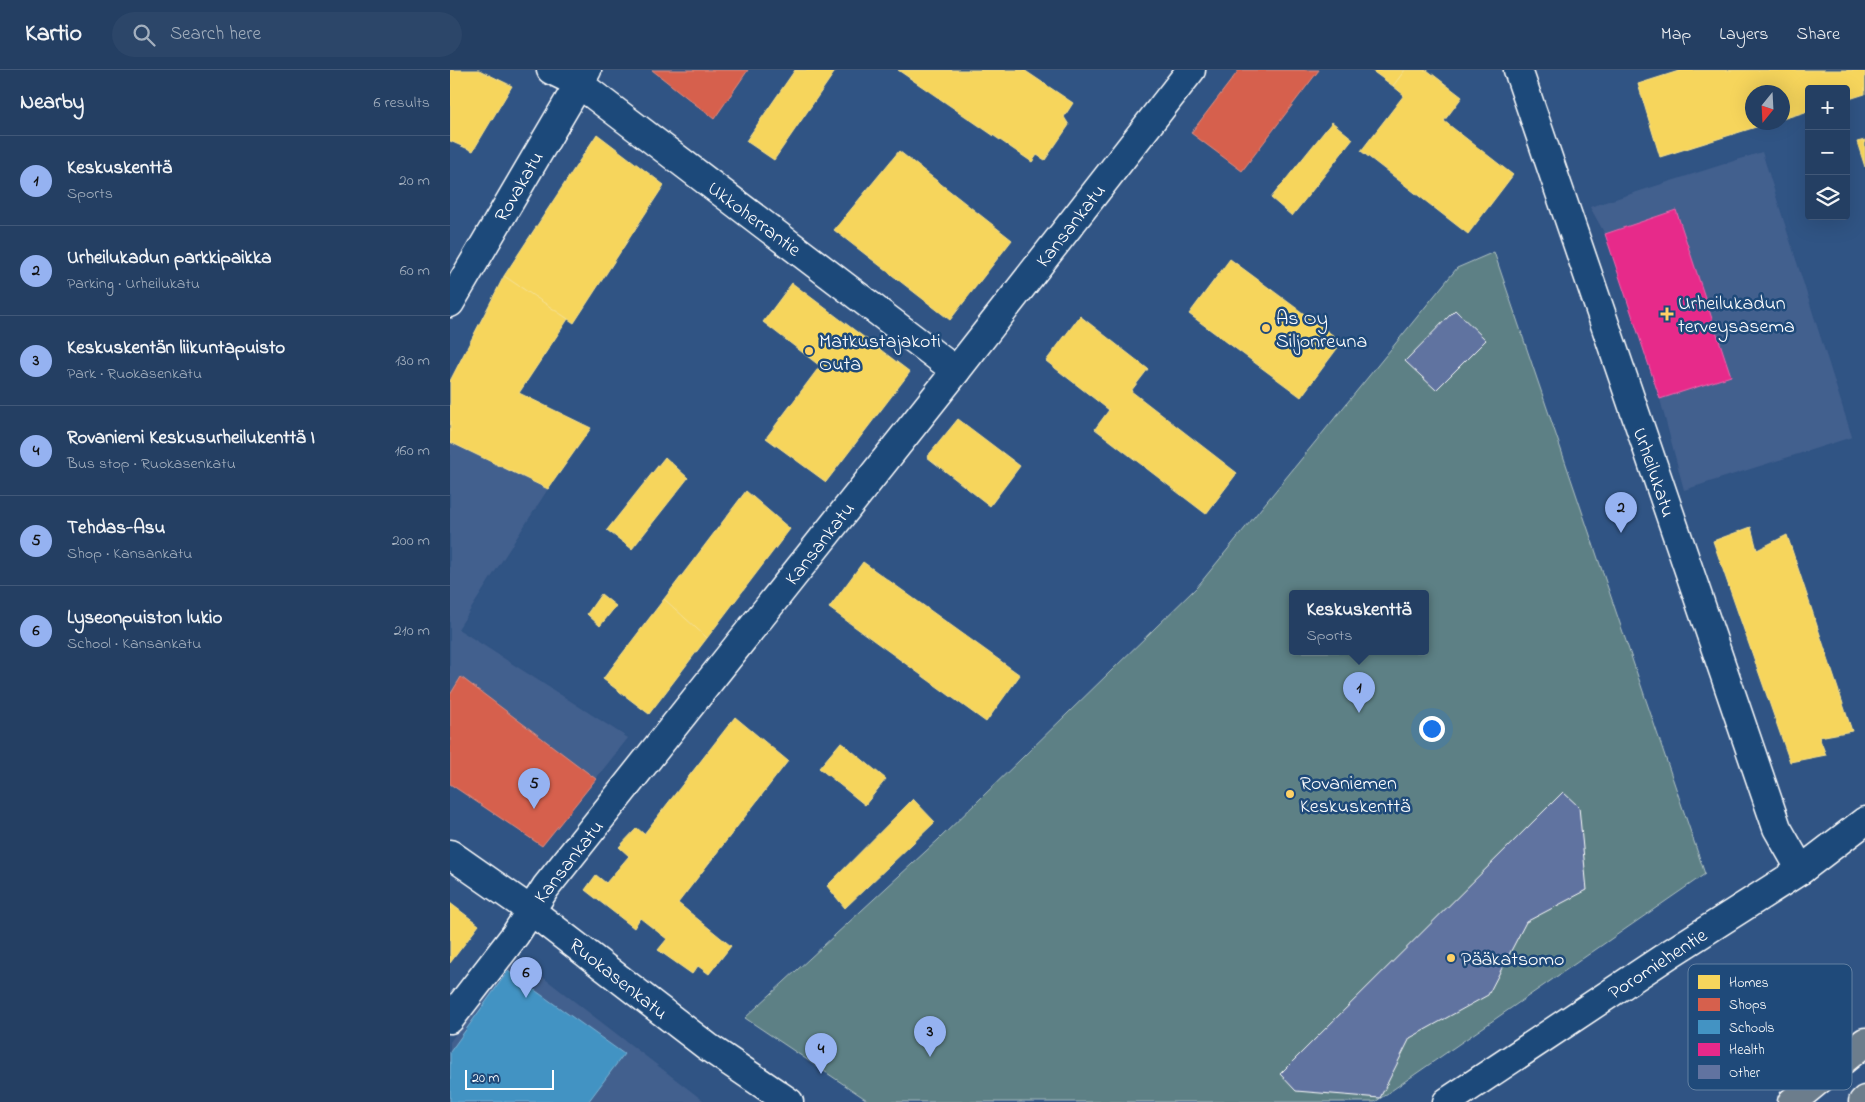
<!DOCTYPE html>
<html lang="en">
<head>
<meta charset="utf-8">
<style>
	:root { --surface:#243f63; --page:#2c4669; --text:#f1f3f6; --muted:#a3afbe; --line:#415878; --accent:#95b2f1 }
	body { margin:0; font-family:"Indie Flower",sans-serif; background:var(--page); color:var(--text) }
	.controls { position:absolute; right:15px; top:15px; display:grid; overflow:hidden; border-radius:5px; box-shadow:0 5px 20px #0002 }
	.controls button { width:45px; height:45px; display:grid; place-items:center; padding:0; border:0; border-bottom:1px solid var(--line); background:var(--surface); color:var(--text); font:25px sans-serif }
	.compass { position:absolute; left:1295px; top:15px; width:45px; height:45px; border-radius:50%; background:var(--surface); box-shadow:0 5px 20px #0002; rotate:198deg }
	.scale { position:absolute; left:15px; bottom:12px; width:89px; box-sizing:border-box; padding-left:5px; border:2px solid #fff; border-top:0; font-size:14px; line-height:18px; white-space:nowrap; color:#fff; -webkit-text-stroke:4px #1f4a7a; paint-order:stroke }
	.you { position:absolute; left:981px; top:658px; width:18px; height:18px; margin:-12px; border:4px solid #fff; border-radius:50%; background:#1a73e8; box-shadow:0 0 0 8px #1a73e833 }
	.badge { display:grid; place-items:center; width:32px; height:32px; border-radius:50%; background:var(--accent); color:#111; font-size:16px; font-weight:700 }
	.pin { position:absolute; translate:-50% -41px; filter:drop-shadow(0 1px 2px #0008) }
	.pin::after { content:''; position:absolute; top:26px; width:18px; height:15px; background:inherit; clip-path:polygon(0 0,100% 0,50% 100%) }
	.popup { position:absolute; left:839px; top:520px; width:140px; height:65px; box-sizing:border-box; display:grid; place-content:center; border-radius:5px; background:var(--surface); filter:drop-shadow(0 1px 4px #0005); font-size:16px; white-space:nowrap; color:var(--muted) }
	.popup b { font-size:19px; color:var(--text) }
	.popup::after { content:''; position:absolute; left:50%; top:100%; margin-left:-10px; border:10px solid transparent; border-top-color:var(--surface) }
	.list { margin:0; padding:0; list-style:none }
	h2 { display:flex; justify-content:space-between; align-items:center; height:65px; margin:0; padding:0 20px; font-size:21px }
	h2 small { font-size:16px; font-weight:400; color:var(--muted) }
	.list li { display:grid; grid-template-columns:32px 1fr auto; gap:15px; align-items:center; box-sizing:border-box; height:90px; padding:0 20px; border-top:1px solid var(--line) }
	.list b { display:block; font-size:19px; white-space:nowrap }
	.list p { margin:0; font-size:16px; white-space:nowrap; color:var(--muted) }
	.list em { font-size:16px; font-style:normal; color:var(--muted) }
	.icon { flex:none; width:28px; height:28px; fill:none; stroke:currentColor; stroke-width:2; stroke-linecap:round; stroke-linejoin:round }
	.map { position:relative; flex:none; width:1415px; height:1032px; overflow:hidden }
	header { display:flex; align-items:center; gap:30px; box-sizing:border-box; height:70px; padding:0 25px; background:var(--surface); border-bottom:1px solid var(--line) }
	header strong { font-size:24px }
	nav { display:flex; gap:28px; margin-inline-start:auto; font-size:18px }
	.search { width:350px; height:45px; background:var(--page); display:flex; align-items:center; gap:12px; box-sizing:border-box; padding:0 18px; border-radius:28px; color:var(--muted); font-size:19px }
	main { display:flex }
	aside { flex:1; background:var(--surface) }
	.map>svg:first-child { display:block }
	.built { fill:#43608e }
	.green { fill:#5d8085; stroke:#aec0c2; fill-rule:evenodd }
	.homes { fill:#f6d55c; stroke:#f9e28d }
	.shops { fill:#d6604d; stroke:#e29082 }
	.schools { fill:#4393c3; stroke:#7bb3d5 }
	.health { fill:#e7298a; stroke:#ee69ad }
	.building { fill:#6173a0; stroke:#fff }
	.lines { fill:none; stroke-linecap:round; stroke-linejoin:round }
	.minor-casing { stroke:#fff; stroke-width:31 }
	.tertiary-casing { stroke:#fff; stroke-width:31 }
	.secondary-casing { stroke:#fff; stroke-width:31 }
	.trunk-casing { stroke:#fff; stroke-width:31 }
	.minor { stroke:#1f4a7a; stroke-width:28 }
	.tertiary { stroke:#1f4a7a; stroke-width:28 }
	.secondary { stroke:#1f4a7a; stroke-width:28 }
	.trunk { stroke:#6c7d8c; stroke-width:28 }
	.poi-dot { fill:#ffd166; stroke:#1f4a7a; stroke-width:2 }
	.labels { text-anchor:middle; stroke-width:5; stroke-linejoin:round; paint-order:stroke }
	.street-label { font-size:20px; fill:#fff; stroke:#1f4a7a }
	.poi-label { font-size:20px; fill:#fff; stroke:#1f4a7a; text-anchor:start }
	.key { fill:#1f4a7a; stroke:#6280a2; stroke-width:1 }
	.key-label { font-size:14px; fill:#fff }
</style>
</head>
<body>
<header>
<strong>Kartio</strong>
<div class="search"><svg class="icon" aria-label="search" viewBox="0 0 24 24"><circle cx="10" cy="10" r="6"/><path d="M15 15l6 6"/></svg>Search here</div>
<nav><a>Map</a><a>Layers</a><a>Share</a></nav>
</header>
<main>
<aside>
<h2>Nearby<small>6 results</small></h2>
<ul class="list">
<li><span class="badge">1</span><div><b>Keskuskenttä</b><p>Sports</p></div><em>20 m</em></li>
<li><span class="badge">2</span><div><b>Urheilukadun parkkipaikka</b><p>Parking · Urheilukatu</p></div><em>60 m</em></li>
<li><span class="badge">3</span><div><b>Keskuskentän liikuntapuisto</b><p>Park · Ruokasenkatu</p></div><em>130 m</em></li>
<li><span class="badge">4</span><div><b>Rovaniemi Keskusurheilukenttä I</b><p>Bus stop · Ruokasenkatu</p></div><em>160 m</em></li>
<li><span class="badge">5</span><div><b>Tehdas-Asu</b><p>Shop · Kansankatu</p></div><em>200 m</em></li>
<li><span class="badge">6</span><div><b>Lyseonpuiston lukio</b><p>School · Kansankatu</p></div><em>210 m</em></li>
</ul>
</aside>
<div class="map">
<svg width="1415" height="1032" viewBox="0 0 1415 1032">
	<rect width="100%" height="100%" fill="#305484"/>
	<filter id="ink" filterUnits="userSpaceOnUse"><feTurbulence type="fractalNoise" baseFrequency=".02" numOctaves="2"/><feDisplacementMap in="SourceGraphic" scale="10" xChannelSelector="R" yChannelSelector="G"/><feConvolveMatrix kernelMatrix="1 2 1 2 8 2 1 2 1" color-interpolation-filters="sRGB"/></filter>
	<g filter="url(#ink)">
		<g class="built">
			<path d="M 1312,82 L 1402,367 L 1234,420 L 1210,329 L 1155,164 L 1140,137 Z"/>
			<path d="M 0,372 L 98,419 L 8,559 L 178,668 L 92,776 L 0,714 Z"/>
			<path d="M 64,885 L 255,1032 L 0,1032 L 0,972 Z"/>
		</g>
		<path class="green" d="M 1044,182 L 1255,804 L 925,1032 L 420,1032 L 295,948 L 488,770 L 747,517 L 1007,198 ZM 843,524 L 975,524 L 975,582 L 843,582 Z"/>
		<g class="homes">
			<path d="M 0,0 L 29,0 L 62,16 L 23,81 L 0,71 Z"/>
			<path d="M 345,0 L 386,0 L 324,90 L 296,71 Z"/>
			<path d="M 448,0 L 574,0 L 623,33 L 614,47 L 619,55 L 595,90 L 587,85 L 582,92 Z"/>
			<path d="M 921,0 L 955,0 L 943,16 Z"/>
			<path d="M 955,0 L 977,0 L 1012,27 L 994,51 L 1063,105 L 1018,164 L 911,81 L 954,25 L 943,16 Z"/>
			<path d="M 1232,0 L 1415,0 L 1415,24 L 1396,30 L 1396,19 L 1359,19 L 1359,41 L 1332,49 L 1332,22 L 1302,22 L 1302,52 L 1322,52 L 1210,87 L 1188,14 Z"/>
			<path d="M 882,52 L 903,69 L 842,146 L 821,128 Z"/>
			<path d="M 147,64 L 214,115 L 124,253 L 54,206 Z"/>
			<path d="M 1415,70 L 1415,97 L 1407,72 Z"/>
			<path d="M 449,81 L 562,170 L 500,250 L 384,160 Z"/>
			<path d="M 780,189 L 892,272 L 851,327 L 739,244 Z"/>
			<path d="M 54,206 L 118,249 L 69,323 L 141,358 L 98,419 L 0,372 L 0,311 Z"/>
			<path d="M 342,213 L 460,302 L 376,412 L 316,368 L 370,296 L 313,252 Z"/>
			<path d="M 630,246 L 698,299 L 681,321 L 787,403 L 756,444 L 645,359 L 659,340 L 596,291 Z"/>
			<path d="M 508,349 L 570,396 L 540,436 L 477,387 Z"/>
			<path d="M 215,387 L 238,408 L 182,479 L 157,460 Z"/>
			<path d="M 296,421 L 340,459 L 257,568 L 214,529 Z"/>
			<path d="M 1301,457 L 1307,480 L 1337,465 L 1402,661 L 1369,667 L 1376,685 L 1340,692 L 1263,471 Z"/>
			<path d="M 413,492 L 570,605 L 536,652 L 379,538 Z"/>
			<path d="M 151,524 L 166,536 L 150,556 L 137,544 Z"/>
			<path d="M 214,529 L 257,568 L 199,644 L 153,609 Z"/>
			<path d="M 285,647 L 338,691 L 228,833 L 281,876 L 259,904 L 248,896 L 242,904 L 208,880 L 217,869 L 190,848 L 184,858 L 135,820 L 146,805 L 156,813 L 179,786 L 169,777 L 187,758 L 194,764 Z"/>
			<path d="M 391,672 L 436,709 L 415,735 L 369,698 Z"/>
			<path d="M 463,729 L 485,752 L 395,838 L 377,816 Z"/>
			<path d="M 0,833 L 29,855 L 0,893 Z"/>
		</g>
		<g class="shops">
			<path d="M 202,0 L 298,0 L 264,49 Z"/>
			<path d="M 789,0 L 869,0 L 792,101 L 741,63 Z"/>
			<path d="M 11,607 L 146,709 L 92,776 L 0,714 L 0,625 Z"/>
		</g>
		<path class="schools" d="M 58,901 L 174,984 L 138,1032 L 0,1032 L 0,982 Z"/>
		<path class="health" d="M 1226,140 L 1281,306 L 1210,329 L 1155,164 Z"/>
		<g class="building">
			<path d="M 1005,240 L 1036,270 L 986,320 L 955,291 Z"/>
			<path d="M 1113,722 L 1129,737 L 1137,820 L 1076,852 L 1038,925 L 960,968 L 930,1028 L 846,1021 L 830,1004 Z"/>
		</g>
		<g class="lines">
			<g class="minor-casing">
				<g id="minor">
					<path d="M 101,0 L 128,13 L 506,301"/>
					<path d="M 1068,0 L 1327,758 L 1351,800"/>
					<path d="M 0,233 L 137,0"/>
					<path d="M 0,949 L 65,865 L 96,817 L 506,301 L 741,0"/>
				</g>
			</g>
			<g class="tertiary-casing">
				<path id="tertiary" d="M 0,784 L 80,840 L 258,977 L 339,1032"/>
			</g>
			<g class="secondary-casing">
				<path id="secondary" d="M 997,1032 L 1221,883 L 1351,800 L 1415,751"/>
			</g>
			<g class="trunk-casing">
				<g id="trunk">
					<path d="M 1342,1032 L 1415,972"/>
					<path d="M 1413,1032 L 1415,1030"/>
				</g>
			</g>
			<use href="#minor" class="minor"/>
			<use href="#tertiary" class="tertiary"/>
			<use href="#secondary" class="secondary"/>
			<use href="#trunk" class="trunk"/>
		</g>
	</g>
	<g class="poi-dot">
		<path d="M1214.5 236.5h5v5h5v5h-5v5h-5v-5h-5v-5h5z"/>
		<circle cx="816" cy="258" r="5"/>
		<circle cx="359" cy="281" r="5"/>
		<circle cx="840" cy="724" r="5"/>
		<circle cx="1001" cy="888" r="5"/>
	</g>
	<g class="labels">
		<g class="street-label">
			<text transform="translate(68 116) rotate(-60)" y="7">Rovakatu</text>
			<text transform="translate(305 148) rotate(37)" y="7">Ukkoherrantie</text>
			<text transform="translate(620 155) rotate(-52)" y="7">Kansankatu</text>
			<text transform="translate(1205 402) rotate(71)" y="7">Urheilukatu</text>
			<text transform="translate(369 473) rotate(-52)" y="7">Kansankatu</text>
			<text transform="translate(118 791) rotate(-52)" y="7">Kansankatu</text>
			<text transform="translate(1207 893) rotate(-33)" y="7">Poromiehentie</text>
			<text transform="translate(169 908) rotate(38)" y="7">Ruokasenkatu</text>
		</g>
		<g class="poi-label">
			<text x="1228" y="239">Urheilukadun<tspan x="1228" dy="23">terveysasema</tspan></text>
			<text x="826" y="254">As Oy<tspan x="826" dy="23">Siljonreuna</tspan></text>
			<text x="369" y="277">Matkustajakoti<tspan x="369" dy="23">Outa</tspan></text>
			<text x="850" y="719">Rovaniemen<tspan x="850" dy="23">Keskuskenttä</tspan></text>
			<text x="1011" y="895">Pääkatsomo</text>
		</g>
	</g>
	<rect x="1238" y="894" width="164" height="126" rx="8" class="key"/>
	<rect x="1248" y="905" width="22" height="14" fill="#f6d55c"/>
	<rect x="1248" y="928" width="22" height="13" fill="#d6604d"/>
	<rect x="1248" y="950" width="22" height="14" fill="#4393c3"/>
	<rect x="1248" y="973" width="22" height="13" fill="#e7298a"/>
	<rect x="1248" y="995" width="22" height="14" fill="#6173a0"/>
	<g class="key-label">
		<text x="1279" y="917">Homes</text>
		<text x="1279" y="939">Shops</text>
		<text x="1279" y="962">Schools</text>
		<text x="1279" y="984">Health</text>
		<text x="1279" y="1007">Other</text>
	</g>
</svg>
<div class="controls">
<button>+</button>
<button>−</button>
<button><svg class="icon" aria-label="layers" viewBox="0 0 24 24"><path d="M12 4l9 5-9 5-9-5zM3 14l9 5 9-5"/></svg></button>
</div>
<svg class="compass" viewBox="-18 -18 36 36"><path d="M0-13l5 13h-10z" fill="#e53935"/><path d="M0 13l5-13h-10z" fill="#a3afbe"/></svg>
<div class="scale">20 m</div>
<div class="you"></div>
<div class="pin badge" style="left:909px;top:643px">1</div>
<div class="popup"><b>Keskuskenttä</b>Sports</div>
<div class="pin badge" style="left:1171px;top:463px">2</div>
<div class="pin badge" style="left:480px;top:987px">3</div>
<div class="pin badge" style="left:371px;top:1004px">4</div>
<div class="pin badge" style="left:84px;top:739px">5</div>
<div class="pin badge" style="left:76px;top:928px">6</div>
</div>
</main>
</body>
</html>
